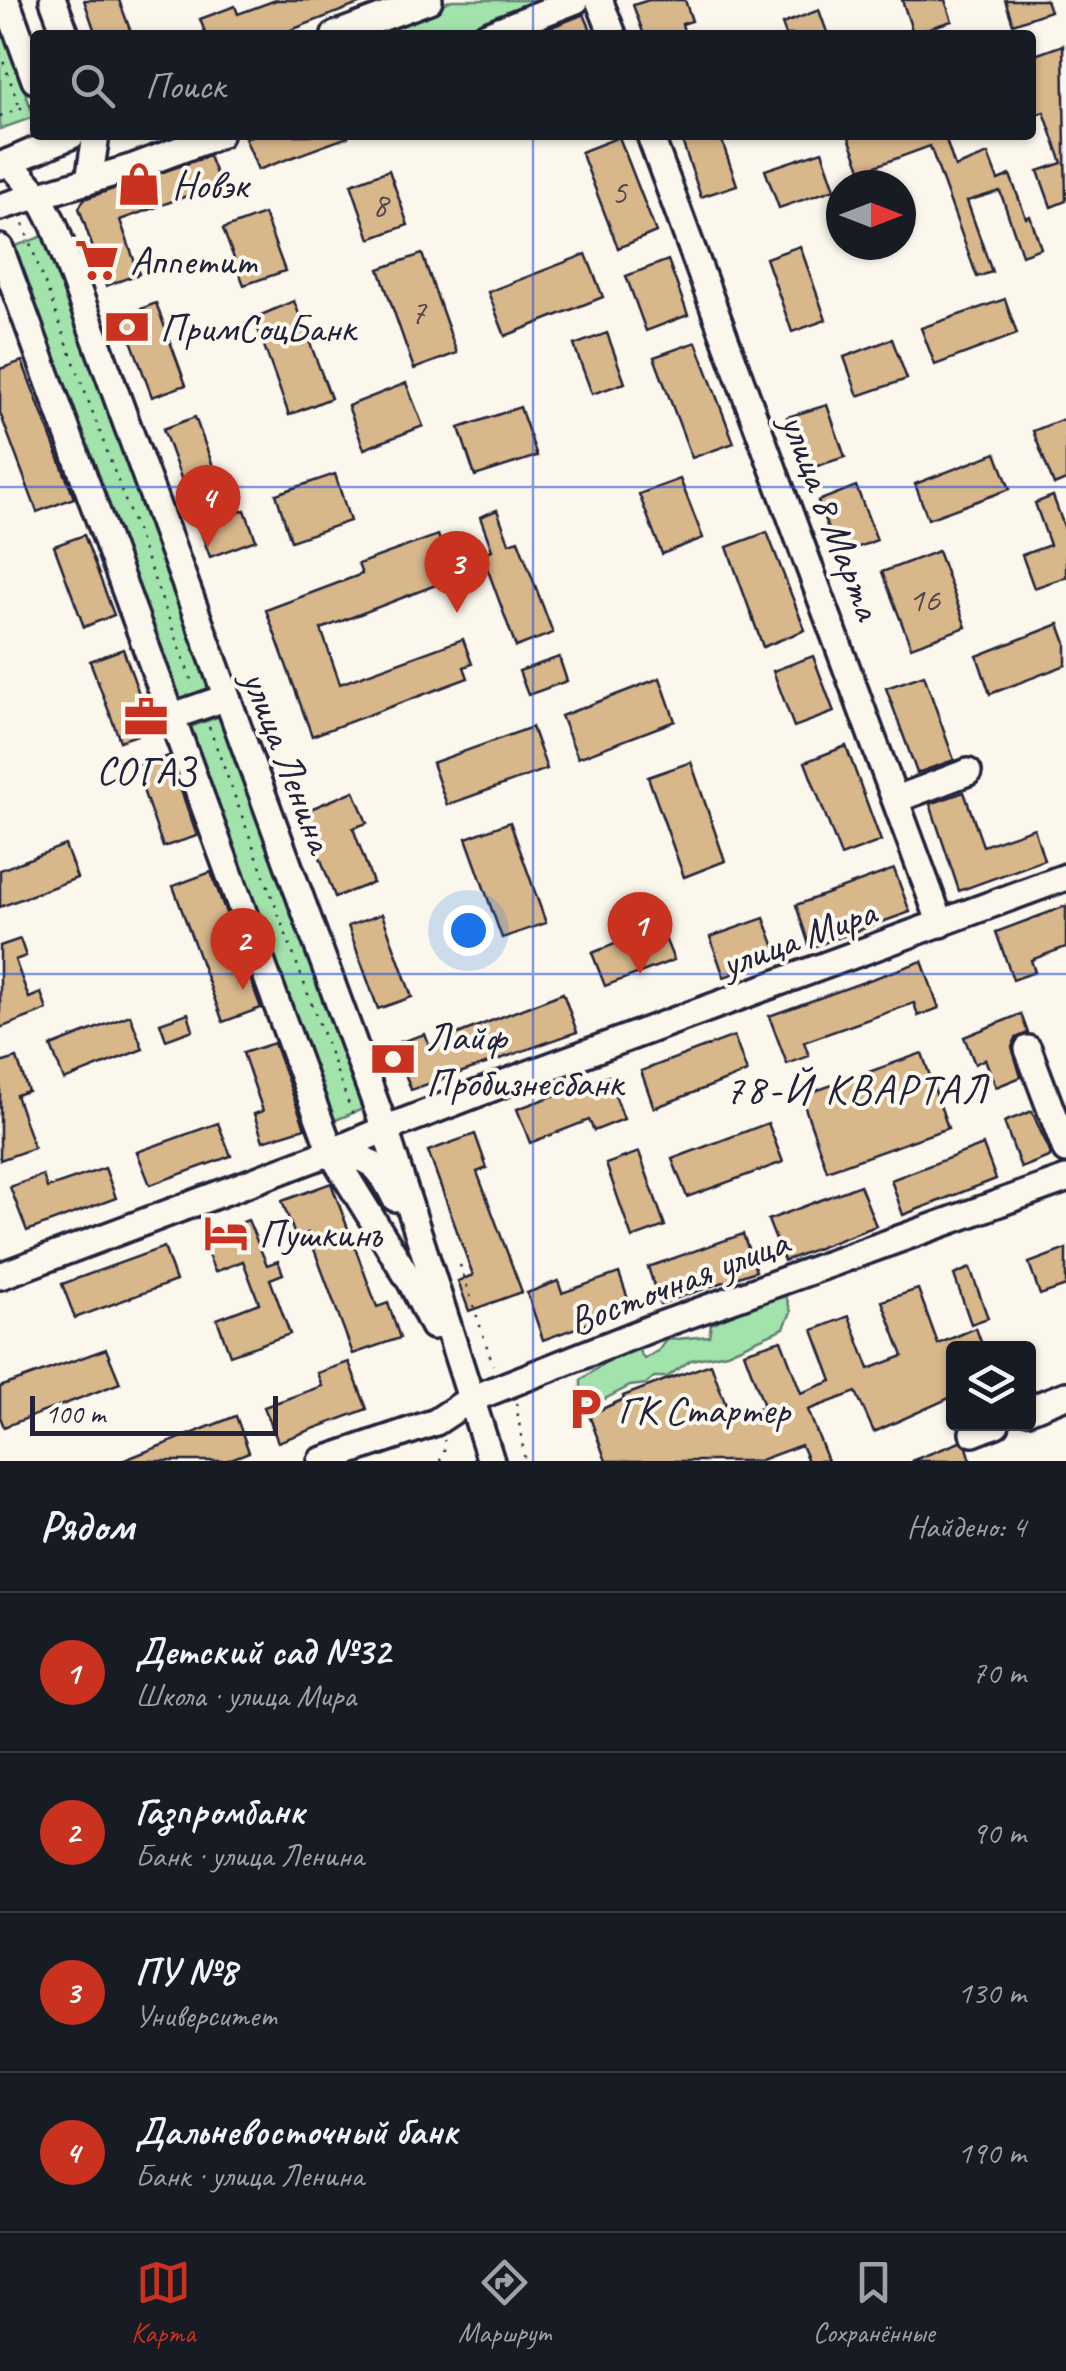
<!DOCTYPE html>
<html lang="ru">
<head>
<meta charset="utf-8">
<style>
	:root { --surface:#171b24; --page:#20242c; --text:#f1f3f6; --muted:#9ea1a6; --line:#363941; --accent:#c8321e }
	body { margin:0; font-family:Caveat,sans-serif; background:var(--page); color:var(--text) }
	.controls { position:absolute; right:30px; bottom:30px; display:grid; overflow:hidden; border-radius:10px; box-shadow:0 2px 8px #0004 }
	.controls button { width:90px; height:90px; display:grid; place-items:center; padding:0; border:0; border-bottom:2px solid var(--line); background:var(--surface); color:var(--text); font:50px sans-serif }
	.compass { position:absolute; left:826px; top:170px; width:90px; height:90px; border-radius:50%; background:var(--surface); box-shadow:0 2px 8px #0004; rotate:90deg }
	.scale { position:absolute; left:30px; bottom:25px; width:248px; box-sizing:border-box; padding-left:10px; border:5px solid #22223b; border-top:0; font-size:28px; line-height:35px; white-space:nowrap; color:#22223b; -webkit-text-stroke:8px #fbf7ec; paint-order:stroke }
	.you { position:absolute; left:468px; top:930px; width:35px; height:35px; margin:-25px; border:8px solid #fff; border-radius:50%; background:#1a73e8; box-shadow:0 0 0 15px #1a73e833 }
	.badge { display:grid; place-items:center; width:65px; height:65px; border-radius:50%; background:var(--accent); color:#fff; font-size:32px; font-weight:700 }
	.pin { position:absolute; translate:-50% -82px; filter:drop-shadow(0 2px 5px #0008) }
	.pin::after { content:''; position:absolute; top:52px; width:35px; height:30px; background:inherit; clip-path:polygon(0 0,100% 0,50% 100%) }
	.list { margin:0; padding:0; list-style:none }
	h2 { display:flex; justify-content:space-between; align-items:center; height:130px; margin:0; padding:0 40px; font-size:42px }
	h2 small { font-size:32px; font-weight:400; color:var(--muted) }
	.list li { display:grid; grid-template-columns:65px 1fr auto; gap:30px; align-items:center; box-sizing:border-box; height:160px; padding:0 40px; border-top:2px solid var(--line) }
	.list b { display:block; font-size:38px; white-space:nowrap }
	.list p { margin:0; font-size:32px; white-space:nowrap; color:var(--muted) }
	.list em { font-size:32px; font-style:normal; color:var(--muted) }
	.icon { flex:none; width:55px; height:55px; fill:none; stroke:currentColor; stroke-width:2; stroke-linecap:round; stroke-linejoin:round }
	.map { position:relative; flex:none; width:1066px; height:1461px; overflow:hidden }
	.search { position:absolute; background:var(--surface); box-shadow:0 2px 8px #0004; left:30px; right:30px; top:30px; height:110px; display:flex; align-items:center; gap:25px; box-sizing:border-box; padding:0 35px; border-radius:10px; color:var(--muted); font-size:38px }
	.sheet { height:770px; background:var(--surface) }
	nav { display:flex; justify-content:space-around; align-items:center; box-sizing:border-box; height:140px; border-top:2px solid var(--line); background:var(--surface); font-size:28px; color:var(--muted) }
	nav a { display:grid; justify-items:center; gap:5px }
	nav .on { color:var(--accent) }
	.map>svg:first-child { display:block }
	.green { fill:#a2e2ab; stroke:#628273; stroke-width:2.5 }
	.building { fill:#d8b78b; stroke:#22223b; stroke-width:2.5 }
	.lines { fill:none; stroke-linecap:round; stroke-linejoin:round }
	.minor-casing { stroke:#22223b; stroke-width:32 }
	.path { stroke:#22223b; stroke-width:2.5; stroke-dasharray:2.5 8; stroke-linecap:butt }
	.minor { stroke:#fbf7ec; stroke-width:25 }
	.grid { fill:none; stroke:#1d4ed8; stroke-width:2.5; stroke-opacity:0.55 }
	.labels { text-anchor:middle; stroke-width:8; stroke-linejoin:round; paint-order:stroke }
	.number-label { font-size:35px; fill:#50474f }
	.poi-label { font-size:40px; fill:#22223b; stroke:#fbf7ec; text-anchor:start }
	.street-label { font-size:40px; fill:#22223b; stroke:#fbf7ec }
	.neighbourhood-label { font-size:42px; letter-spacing:2.5px; fill:#22223b; stroke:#fbf7ec }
</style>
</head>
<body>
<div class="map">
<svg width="1066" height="1461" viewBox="0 0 1066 1461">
	<rect width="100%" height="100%" fill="#fbf7ec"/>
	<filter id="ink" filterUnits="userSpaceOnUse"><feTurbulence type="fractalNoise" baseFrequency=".01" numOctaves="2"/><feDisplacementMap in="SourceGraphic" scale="20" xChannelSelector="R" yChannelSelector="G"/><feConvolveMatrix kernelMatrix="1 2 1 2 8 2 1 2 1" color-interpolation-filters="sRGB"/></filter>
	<g filter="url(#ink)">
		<g class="green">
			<path d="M 452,0 L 555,0 L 461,35 L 359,35 Z"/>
			<path d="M 2,26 L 34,117 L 0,129 L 0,27 Z"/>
			<path d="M 46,235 L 211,690 L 175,703 L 10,248 Z"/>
			<path d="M 220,716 L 365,1108 L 331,1122 L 185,729 Z"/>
			<path d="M 786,1296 L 791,1312 L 784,1328 L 727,1353 L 691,1360 L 667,1377 L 654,1377 L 646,1384 L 630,1386 L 593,1405 L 581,1395 L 581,1380 L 611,1358 L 638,1349 L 644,1359 L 659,1350 L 666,1340 L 709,1336 L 711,1324 L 755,1304 Z"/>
		</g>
		<g class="building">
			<path d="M 84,0 L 119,0 L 132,35 L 96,35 Z"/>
			<path d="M 276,0 L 367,0 L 367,1 L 278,35 L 206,35 L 200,19 L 235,6 L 238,14 Z"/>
			<path d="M 649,0 L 685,0 L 692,21 L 682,24 L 685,35 L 644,35 L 633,5 Z"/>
			<path d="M 902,0 L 945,0 L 952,21 L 913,33 Z"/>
			<path d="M 1005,0 L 1046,0 L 1050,11 L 1013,24 Z"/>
			<path d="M 819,10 L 828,35 L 786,35 L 782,24 Z"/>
			<path d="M 584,14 L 593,35 L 531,35 L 582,15 Z"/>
			<path d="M 1063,45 L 1066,201 L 1051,207 L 1038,171 L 1062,163 L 1044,112 L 1031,116 L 1031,72 L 1036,70 L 1032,56 Z"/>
			<path d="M 254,135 L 348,135 L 348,137 L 258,170 L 245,138 Z"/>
			<path d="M 680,135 L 720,135 L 737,185 L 701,197 Z"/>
			<path d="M 848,135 L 956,135 L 946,140 L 955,167 L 988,154 L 998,180 L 1010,175 L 1026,218 L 1030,216 L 1041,248 L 1022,255 L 1000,191 L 967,201 L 992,272 L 977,277 L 930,146 L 862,171 Z"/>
			<path d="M 619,137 L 656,232 L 618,248 L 581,152 Z"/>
			<path d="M 822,151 L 835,189 L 779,208 L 765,170 Z"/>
			<path d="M 209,156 L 220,184 L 120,220 L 139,274 L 106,286 L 79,208 L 84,199 Z"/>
			<path d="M 389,170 L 408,225 L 370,239 L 351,184 Z"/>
			<path d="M 264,214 L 285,271 L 244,285 L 223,229 Z"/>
			<path d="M 800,246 L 826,320 L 792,332 L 766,258 Z"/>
			<path d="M 422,254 L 457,353 L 414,369 L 379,269 Z"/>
			<path d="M 586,254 L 603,297 L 505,336 L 488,292 Z"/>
			<path d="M 668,260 L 688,315 L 646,331 L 626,276 Z"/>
			<path d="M 1005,299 L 1017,334 L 935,365 L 921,328 Z"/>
			<path d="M 294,301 L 331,398 L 289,415 L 254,318 Z"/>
			<path d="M 156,303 L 186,385 L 152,397 L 122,316 Z"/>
			<path d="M 607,333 L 625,383 L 592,394 L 574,345 Z"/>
			<path d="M 892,339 L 907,379 L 858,396 L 844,357 Z"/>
			<path d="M 696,342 L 734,443 L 692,458 L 654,357 Z"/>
			<path d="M 22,361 L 74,498 L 37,512 L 0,413 L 0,369 Z"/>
			<path d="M 406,383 L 423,426 L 364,449 L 348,406 Z"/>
			<path d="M 827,405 L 845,457 L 805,470 L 787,417 Z"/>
			<path d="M 520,407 L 537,456 L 475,476 L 459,428 Z"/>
			<path d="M 195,417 L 231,515 L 245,510 L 256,540 L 210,557 L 163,429 Z"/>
			<path d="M 1066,418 L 1066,480 L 1054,485 L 1033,431 Z"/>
			<path d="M 996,453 L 1010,489 L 928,519 L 915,484 Z"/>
			<path d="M 335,474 L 350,521 L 291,541 L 276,494 Z"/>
			<path d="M 680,479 L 703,538 L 662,554 L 639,494 Z"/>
			<path d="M 856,486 L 877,540 L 837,555 L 818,501 Z"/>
			<path d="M 1053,496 L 1066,532 L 1066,577 L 1034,588 L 1022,555 L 1050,545 L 1035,503 Z"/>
			<path d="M 497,510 L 509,543 L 518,540 L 553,633 L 516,647 L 482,554 L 492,550 L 480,517 Z"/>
			<path d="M 767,532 L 805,630 L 763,647 L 727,547 Z"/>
			<path d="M 84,535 L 114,615 L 84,627 L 54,546 Z"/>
			<path d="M 438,535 L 454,578 L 321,629 L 340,684 L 463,639 L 472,664 L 464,667 L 468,678 L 312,736 L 266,610 L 362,574 L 358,564 Z"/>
			<path d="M 938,551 L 966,627 L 911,647 L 882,572 Z"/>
			<path d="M 1059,624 L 1066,643 L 1066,665 L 990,694 L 977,656 Z"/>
			<path d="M 123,649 L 152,730 L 120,741 L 90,661 Z"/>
			<path d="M 813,656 L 834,712 L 794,727 L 773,671 Z"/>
			<path d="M 559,657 L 567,681 L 528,695 L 519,671 Z"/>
			<path d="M 924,675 L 954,760 L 917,773 L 886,688 Z"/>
			<path d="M 660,678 L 675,721 L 578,758 L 561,716 Z"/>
			<path d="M 532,727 L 547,769 L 447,805 L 432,763 Z"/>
			<path d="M 846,746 L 881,841 L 841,856 L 805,762 Z"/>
			<path d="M 169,756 L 197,836 L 163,847 L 135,767 Z"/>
			<path d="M 691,762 L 725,861 L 684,877 L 648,777 Z"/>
			<path d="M 354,791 L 367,823 L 353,828 L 373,883 L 335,897 L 303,812 Z"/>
			<path d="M 964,792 L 983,846 L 1034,828 L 1044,860 L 959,891 L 930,804 Z"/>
			<path d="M 510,822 L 546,923 L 502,938 L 466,838 Z"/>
			<path d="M 65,845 L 77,878 L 0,907 L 0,870 Z"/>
			<path d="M 894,869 L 910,912 L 810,948 L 796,905 Z"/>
			<path d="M 211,872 L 261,1008 L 223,1022 L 173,886 Z"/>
			<path d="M 1066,906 L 1066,947 L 1031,960 L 1035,972 L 1013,980 L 996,932 Z"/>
			<path d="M 382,914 L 412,997 L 378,1009 L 348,926 Z"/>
			<path d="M 764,918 L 779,958 L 724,977 L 710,937 Z"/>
			<path d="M 660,926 L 674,960 L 605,986 L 592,953 Z"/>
			<path d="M 20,939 L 26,956 L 15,960 L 29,998 L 41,993 L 47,1010 L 0,1028 L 0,946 Z"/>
			<path d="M 922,961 L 939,1008 L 918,1016 L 914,1003 L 804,1042 L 809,1056 L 787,1064 L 769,1016 Z"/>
			<path d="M 563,993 L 577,1032 L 411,1090 L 394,1044 L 425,1034 L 429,1045 Z"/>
			<path d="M 188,1013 L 193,1030 L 166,1040 L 160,1023 Z"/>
			<path d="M 1021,1014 L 1028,1033 L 1016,1038 L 1012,1047 L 1021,1077 L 996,1087 L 985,1059 L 975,1064 L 964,1037 Z"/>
			<path d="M 130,1015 L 143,1049 L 64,1080 L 51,1046 Z"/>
			<path d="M 734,1036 L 747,1072 L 654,1108 L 641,1071 Z"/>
			<path d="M 274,1043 L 305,1128 L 263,1141 L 254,1114 L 263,1111 L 243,1053 Z"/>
			<path d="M 922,1053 L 948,1128 L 827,1171 L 801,1096 Z"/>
			<path d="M 17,1058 L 28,1091 L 16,1095 L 34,1148 L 0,1160 L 0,1063 Z"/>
			<path d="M 608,1076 L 624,1119 L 594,1131 L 589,1120 L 530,1143 L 517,1109 Z"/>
			<path d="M 1032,1111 L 1051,1156 L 1021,1168 L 1004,1122 Z"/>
			<path d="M 218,1123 L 231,1156 L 150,1185 L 137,1152 Z"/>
			<path d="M 768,1123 L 783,1162 L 687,1197 L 672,1159 Z"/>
			<path d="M 475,1134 L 487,1168 L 477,1172 L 522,1292 L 469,1311 L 458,1281 L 473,1275 L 428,1151 Z"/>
			<path d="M 983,1145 L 996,1179 L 903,1215 L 891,1180 Z"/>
			<path d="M 639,1152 L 665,1226 L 632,1238 L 606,1164 Z"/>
			<path d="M 105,1168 L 116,1198 L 27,1231 L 10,1187 L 43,1175 L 47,1188 Z"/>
			<path d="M 331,1183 L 377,1307 L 388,1303 L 400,1338 L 353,1354 L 308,1233 L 296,1238 L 282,1201 Z"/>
			<path d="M 860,1185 L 876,1226 L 784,1261 L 768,1220 Z"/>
			<path d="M 248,1220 L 267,1265 L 278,1261 L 283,1274 L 270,1279 L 290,1334 L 230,1355 L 217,1319 L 259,1303 L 243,1261 L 215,1272 L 201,1238 Z"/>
			<path d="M 743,1234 L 756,1271 L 660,1304 L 648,1267 Z"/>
			<path d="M 164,1247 L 176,1281 L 75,1318 L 62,1284 Z"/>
			<path d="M 1066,1249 L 1066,1286 L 1040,1295 L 1029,1263 Z"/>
			<path d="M 970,1268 L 988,1318 L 971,1324 L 954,1275 Z"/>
			<path d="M 619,1273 L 631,1308 L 543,1340 L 527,1293 L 558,1281 L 562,1293 Z"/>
			<path d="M 918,1289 L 938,1344 L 976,1328 L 982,1345 L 954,1348 L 954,1396 L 874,1432 L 856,1392 L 808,1410 L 828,1461 L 808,1461 L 801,1445 L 758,1461 L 606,1461 L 589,1415 L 624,1399 L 623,1396 L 668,1379 L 711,1364 L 731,1419 L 764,1406 L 744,1352 L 781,1340 L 801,1393 L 832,1381 L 813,1330 L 849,1316 L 869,1369 L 903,1356 L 882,1301 Z"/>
			<path d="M 106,1349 L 120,1383 L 4,1427 L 0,1417 L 0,1387 Z"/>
			<path d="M 349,1362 L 367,1409 L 278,1442 L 264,1407 L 322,1386 L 317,1373 Z"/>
			<path d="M 236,1416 L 249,1452 L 226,1461 L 122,1461 Z"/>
			<path d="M 960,1442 L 967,1447 L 971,1461 L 911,1461 Z"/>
		</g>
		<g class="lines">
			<g class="minor-casing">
				<g id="minor">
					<path d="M 6,0 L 35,80"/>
					<path d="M 53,0 L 66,35"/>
					<path d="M 599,0 L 613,35"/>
					<path d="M 335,35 L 429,0"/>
					<path d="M 487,35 L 576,0"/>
					<path d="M 650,135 L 941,924"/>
					<path d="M 9,162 L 39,196 L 54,225 L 385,1129 L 491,1461"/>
					<path d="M 0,166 L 72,135"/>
					<path d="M 89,181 L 96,135"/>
					<path d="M 0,207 L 134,167 L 219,135"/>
					<path d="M 0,248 L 331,1152 L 412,1284 L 433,1326"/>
					<path d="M 170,717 L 225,698"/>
					<path d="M 897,799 L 968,772"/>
					<path d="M 1028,1049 L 1066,1150"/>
					<path d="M 331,1152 C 369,1157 378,1162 395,1198"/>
					<path d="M 0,1276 L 331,1152 L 385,1129 L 518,1078 L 1066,877"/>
					<path d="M 1028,1410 L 1066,1395"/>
					<path d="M 973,1433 L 996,1424"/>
					<path d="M 321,1461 L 436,1422 L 469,1400 L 652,1328 L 1066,1179"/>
				</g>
			</g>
			<g class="path">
				<path d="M 0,52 L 20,108"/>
				<path d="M 0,116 L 32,104"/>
				<path d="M 23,224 L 194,687"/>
				<path d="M 209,727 L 354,1118"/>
				<path d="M 460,1265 L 493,1365"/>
				<path d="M 516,1403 L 525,1461"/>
				<path d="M 440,1461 L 446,1445 L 444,1440"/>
			</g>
			<use href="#minor" class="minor"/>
		</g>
	</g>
	<path class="grid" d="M 533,0 L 533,35M 533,135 L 533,1461M 0,487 L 1066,487M 0,974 L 1066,974"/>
	<defs>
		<g id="shop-bare" transform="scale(3.45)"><path d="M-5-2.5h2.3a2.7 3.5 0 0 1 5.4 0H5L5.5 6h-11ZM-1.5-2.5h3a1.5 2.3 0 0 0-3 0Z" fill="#c8321e" stroke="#fbf7ec" stroke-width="2.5" paint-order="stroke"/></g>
		<g id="supermarket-bare" transform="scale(3.45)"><path d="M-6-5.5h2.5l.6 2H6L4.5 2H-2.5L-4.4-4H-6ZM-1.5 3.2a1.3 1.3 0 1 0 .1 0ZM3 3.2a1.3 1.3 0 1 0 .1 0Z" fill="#c8321e" stroke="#fbf7ec" stroke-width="2.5" paint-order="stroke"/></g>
		<g id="bank-bare" transform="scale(3.45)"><path d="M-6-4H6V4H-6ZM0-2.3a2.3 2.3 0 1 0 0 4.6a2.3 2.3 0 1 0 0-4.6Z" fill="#c8321e" stroke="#fbf7ec" stroke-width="2.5" paint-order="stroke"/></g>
		<g id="office-bare" transform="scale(3.45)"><path d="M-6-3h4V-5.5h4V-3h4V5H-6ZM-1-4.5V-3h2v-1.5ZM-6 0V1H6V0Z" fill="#c8321e" stroke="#fbf7ec" stroke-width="2.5" paint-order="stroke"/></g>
		<g id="hotel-bare" transform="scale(3.45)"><path d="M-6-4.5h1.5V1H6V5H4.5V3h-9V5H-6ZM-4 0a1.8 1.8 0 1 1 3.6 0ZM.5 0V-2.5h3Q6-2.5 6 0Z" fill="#c8321e" stroke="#fbf7ec" stroke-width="2.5" paint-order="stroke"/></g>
		<g id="parking-bare" transform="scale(3.45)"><path d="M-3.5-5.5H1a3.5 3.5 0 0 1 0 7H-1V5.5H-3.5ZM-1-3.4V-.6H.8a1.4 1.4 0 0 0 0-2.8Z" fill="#c8321e" stroke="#fbf7ec" stroke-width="2.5" paint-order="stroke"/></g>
	</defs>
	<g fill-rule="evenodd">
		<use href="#shop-bare" x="139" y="184"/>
		<use href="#supermarket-bare" x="97" y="260"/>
		<use href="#bank-bare" x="127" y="327"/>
		<use href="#office-bare" x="146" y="717"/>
		<use href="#bank-bare" x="393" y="1059"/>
		<use href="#hotel-bare" x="226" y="1233"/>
		<use href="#parking-bare" x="585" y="1409"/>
	</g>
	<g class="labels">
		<g class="number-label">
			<text x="619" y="204">5</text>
			<text x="380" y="216">8</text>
			<text x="418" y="323">7</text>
			<text x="924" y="611">16</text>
		</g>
		<g class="poi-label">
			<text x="172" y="198">Новэк</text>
			<text x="130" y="274">Аппетит</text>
			<text x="160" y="341">ПримСоцБанк</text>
			<text x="146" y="784" text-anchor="middle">СОГАЗ</text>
			<text x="426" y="1050">Лайф<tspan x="426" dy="46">Пробизнесбанк</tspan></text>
			<text x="259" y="1247">Пушкинъ</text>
			<text x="618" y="1423">ГК Стартер</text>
		</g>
		<g class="street-label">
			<text transform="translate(832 516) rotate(69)" y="14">улица 8 Марта</text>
			<text transform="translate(289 761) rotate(69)" y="14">улица Ленина</text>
			<text transform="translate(798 937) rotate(-20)" y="14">улица Мира</text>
			<text transform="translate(678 1281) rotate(-21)" y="14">Восточная улица</text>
		</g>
		<g class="neighbourhood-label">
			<text x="857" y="1103">78-Й КВАРТАЛ</text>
		</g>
	</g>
</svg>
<div class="controls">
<button><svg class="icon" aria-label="layers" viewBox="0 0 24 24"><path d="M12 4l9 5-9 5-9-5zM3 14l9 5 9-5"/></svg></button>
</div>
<svg class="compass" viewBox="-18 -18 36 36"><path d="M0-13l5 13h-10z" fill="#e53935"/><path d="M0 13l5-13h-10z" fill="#9ea1a6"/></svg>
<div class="scale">100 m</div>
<div class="you"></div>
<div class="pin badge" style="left:640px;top:974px">1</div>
<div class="pin badge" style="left:243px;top:990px">2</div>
<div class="pin badge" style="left:457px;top:613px">3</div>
<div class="pin badge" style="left:208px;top:547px">4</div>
<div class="search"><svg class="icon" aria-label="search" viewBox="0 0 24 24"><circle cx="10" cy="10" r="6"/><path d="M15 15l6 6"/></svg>Поиск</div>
</div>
<section class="sheet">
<h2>Рядом<small>Найдено: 4</small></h2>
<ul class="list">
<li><span class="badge">1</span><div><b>Детский сад №32</b><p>Школа · улица Мира</p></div><em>70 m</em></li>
<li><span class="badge">2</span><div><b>Газпромбанк</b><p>Банк · улица Ленина</p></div><em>90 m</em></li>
<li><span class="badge">3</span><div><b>ПУ №8</b><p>Университет</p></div><em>130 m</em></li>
<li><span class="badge">4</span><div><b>Дальневосточный банк</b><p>Банк · улица Ленина</p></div><em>190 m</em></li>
</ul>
</section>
<nav>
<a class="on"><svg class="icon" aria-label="map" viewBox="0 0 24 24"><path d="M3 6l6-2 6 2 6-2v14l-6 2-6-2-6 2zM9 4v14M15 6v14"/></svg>Карта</a>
<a><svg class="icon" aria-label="directions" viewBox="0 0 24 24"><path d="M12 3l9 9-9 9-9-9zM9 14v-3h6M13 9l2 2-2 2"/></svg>Маршрут</a>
<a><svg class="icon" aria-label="saved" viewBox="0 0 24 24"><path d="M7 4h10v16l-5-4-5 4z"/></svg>Сохранённые</a>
</nav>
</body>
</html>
